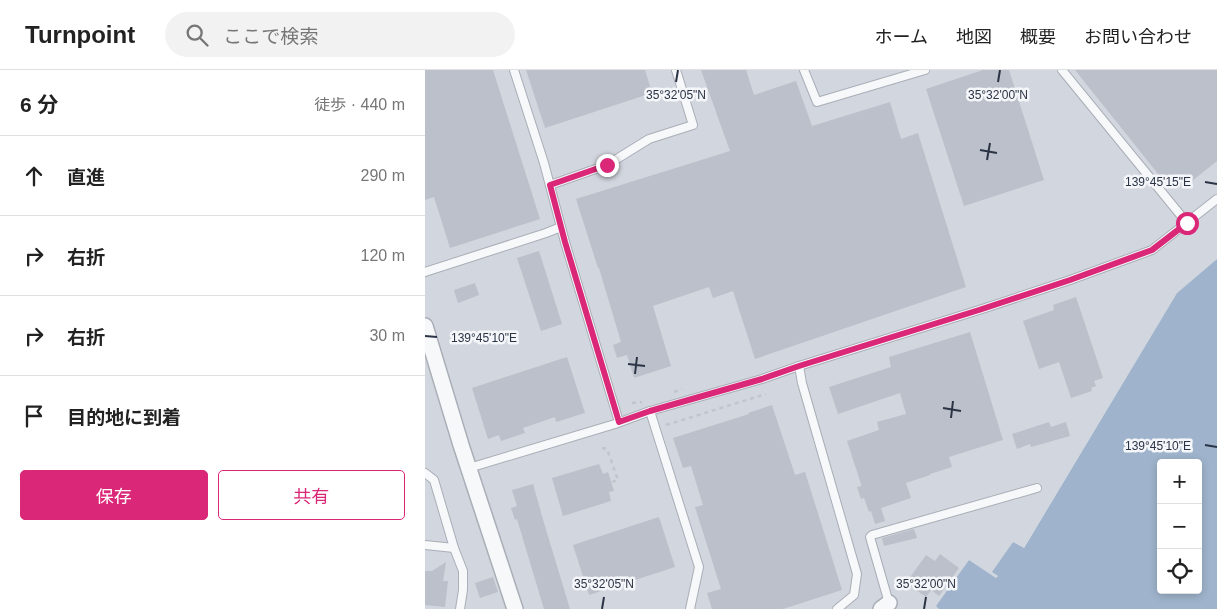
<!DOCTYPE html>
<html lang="ja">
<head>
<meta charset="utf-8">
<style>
	:root { --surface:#fff; --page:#f2f2f2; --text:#222; --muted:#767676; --line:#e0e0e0; --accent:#db2777 }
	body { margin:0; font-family:Helvetica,"Noto Sans JP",sans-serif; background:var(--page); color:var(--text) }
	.controls { position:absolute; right:15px; bottom:15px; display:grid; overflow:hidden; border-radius:5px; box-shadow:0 2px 8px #0003 }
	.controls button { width:45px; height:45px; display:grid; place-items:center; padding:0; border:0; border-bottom:1px solid var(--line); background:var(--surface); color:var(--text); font:25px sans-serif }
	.stop { position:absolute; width:15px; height:15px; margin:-11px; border:4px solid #db2777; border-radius:50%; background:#fff }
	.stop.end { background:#db2777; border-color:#fff; box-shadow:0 1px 5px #0008 }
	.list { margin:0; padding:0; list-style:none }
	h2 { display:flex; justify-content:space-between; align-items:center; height:65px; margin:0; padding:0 20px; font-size:21px }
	h2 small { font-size:16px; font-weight:400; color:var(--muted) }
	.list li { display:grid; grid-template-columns:32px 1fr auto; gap:15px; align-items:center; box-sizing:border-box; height:80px; padding:0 20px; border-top:1px solid var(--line) }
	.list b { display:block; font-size:19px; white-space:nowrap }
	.list em { font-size:16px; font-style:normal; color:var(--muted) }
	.actions { display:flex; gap:10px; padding:15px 20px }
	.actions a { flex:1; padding:11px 0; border:1px solid var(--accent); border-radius:5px; text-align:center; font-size:18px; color:var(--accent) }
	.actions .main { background:var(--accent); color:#fff }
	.icon { flex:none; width:28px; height:28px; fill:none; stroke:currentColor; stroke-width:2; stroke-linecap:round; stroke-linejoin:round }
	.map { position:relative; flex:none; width:792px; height:539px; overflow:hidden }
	header { display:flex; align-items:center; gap:30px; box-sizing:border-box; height:70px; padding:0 25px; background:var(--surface); border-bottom:1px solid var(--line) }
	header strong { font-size:24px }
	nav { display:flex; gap:28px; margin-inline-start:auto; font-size:18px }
	.search { width:350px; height:45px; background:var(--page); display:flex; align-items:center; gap:12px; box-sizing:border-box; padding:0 18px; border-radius:28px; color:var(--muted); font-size:19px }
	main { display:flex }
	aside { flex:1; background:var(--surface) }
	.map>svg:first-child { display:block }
	.built { fill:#d2d6de }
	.water { fill:#9fb4cc; fill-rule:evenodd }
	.building { fill:#bbc0ca }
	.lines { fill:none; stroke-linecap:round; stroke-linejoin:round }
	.service-casing { stroke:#a9aeb7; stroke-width:10 }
	.minor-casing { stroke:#a9aeb7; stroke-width:18 }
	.path { stroke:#c2c5cb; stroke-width:2.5; stroke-dasharray:4 4; stroke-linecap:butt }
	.service { stroke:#f7f8fa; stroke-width:8 }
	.minor { stroke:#f7f8fa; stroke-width:15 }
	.route { stroke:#db2777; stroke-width:6 }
	.ticks { fill:none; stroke:#2b3445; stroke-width:2 }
	.ticks-label { font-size:12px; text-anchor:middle; fill:#2b3445; stroke:#f4f6f9; stroke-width:5; stroke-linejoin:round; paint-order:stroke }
</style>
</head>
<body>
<header>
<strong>Turnpoint</strong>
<div class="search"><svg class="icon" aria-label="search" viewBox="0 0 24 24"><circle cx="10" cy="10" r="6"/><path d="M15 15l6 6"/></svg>ここで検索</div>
<nav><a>ホーム</a><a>地図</a><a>概要</a><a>お問い合わせ</a></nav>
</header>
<main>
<aside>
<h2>6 分<small>徒歩 · 440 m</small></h2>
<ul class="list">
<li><svg class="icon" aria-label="ahead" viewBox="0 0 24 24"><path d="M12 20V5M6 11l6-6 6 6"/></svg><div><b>直進</b></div><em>290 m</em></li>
<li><svg class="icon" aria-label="right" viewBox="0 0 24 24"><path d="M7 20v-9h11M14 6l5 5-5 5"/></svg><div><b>右折</b></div><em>120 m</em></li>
<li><svg class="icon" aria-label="right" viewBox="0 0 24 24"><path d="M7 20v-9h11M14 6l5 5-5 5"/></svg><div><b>右折</b></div><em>30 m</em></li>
<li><svg class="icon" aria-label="arrive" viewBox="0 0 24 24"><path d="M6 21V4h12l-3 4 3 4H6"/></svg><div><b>目的地に到着</b></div></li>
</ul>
<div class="actions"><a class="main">保存</a><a>共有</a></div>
</aside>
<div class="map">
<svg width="792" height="539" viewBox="0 0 792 539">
	<rect width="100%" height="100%" fill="#e4e7ec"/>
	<path class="built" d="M 0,0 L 792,0 L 792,189 L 752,223 L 598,479 L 588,472 L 568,502 L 573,506 L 571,508 L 544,490 L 512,536 L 515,538 L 514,539 L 0,539 Z"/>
	<path class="water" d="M 792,189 L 792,539 L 514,539 L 511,536 L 544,490 L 571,508 L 573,506 L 567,502 L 588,472 L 599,478 L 752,223 ZM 736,393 L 773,393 L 773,520 L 736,520 Z"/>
	<g class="building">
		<path d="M 0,0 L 68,0 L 115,149 L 25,178 L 9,127 L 0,130 Z"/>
		<path d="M 101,0 L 220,0 L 227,23 L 120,58 Z"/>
		<path d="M 276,0 L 321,0 L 329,25 L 371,11 L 387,56 L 465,32 L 476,69 L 493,63 L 541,217 L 330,289 L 308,221 L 288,228 L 284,217 L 228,236 L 246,296 L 209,308 L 202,285 L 192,288 L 188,275 L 196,272 L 174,198 L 173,198 L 151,129 L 305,81 Z"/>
		<path d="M 558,0 L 584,0 L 619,110 L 539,136 L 501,19 Z"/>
		<path d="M 650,0 L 792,0 L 792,91 L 758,118 L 747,104 L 738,110 Z"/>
		<path d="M 114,181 L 137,254 L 116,261 L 92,188 Z"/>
		<path d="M 50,213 L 54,225 L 33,233 L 29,220 Z"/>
		<path d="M 651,227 L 678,308 L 669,311 L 671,316 L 666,318 L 667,321 L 646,328 L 634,292 L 614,299 L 598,251 L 629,240 L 628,235 Z"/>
		<path d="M 545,262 L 578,370 L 524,387 L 527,397 L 505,404 L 505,405 L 481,413 L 486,428 L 456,438 L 460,451 L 450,454 L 446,441 L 444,442 L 439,428 L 436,429 L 432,417 L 436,416 L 436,414 L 422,371 L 454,360 L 452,352 L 481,344 L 475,323 L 413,344 L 404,317 L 466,297 L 464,287 Z"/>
		<path d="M 142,287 L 160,343 L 131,352 L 130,347 L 98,358 L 100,363 L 76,371 L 74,365 L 63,369 L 47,318 Z"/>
		<path d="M 347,335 L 370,405 L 380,402 L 417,520 L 358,539 L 287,539 L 282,523 L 296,519 L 270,437 L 278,435 L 266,396 L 258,398 L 248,368 L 324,344 L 323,343 Z"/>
		<path d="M 624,352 L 626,357 L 641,352 L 645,366 L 606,377 L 605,374 L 592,379 L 587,364 Z"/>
		<path d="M 174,394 L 178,404 L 183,402 L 189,421 L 184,422 L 186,431 L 138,446 L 127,408 Z"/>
		<path d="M 108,414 L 119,453 L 145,539 L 119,539 L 92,449 L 90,450 L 86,438 L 92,436 L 87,420 Z"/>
		<path d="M 234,447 L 250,497 L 164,525 L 148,475 Z"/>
		<path d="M 489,459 L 492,468 L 459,476 L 457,468 Z"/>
		<path d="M 515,484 L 534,498 L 514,526 L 506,520 L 501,527 L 481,513 L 501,485 L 510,491 Z"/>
		<path d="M 21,492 L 18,511 L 23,511 L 20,537 L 0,535 L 0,501 L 7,501 Z"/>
		<path d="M 68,507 L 73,522 L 55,528 L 50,513 Z"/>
	</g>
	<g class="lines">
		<g class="service-casing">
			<g id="service">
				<path d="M 89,0 L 119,93 L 140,172 L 194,352"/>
				<path d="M 379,0 L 392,32 L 500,0"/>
				<path d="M 637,0 L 762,153"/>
				<path d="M 125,115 L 182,95 L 224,69 L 268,55 L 251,0"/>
				<path d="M 0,202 L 121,163 L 136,157"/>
				<path d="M 374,296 L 377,313 L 432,504 L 429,525 L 412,539"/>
				<path d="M 225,341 L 274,497 L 265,539"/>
				<path d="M 44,398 L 190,354 L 225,341 L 337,309 L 374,296 L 554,240 L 645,210 L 727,180 L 792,129"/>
				<path d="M 0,403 L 9,410 L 29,478"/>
				<path d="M 0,475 L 29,478 L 38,501 L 38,520 L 35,539"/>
				<path d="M 464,533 L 445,467 L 447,465 L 612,418"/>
			</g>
		</g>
		<g class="minor-casing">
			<g id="minor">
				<path d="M 0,256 L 36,375 L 90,539"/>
				<path d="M 456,539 L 464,533"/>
			</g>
		</g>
		<g class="path">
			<path d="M 249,322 L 257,319"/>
			<path d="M 207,333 L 217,332"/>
			<path d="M 241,355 L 341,324"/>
			<path d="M 177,378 L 182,379 L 193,410 L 184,413"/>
		</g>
		<use href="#service" class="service"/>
		<use href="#minor" class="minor"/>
	</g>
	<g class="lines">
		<path class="route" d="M 182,95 L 125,115 L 140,172 L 194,352 L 225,341 L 337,309 L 374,296 L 554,240 L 645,210 L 727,180 L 762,153"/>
	</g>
	<path class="ticks" d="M 251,12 L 253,0M 573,12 L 575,0M 555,80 L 572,83M 562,90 L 565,73M 780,112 L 792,114M 0,266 L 12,267M 203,294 L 220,296M 210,304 L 212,287M 518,338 L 536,341M 526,348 L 528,331M 780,375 L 792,377M 177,539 L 179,527M 499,539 L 501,527"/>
	<g class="ticks-label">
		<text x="251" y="29">35°32'05"N</text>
		<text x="573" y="29">35°32'00"N</text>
		<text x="733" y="116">139°45'15"E</text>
		<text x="59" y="272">139°45'10"E</text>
		<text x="733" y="380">139°45'10"E</text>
		<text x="179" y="518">35°32'05"N</text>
		<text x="501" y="518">35°32'00"N</text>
	</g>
</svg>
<div class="controls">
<button>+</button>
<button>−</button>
<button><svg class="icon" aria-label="locate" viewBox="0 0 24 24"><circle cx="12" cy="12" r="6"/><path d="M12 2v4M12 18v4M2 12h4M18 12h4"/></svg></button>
</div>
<div class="stop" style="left:762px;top:153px"></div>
<div class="stop end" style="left:182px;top:95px"></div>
</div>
</main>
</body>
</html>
